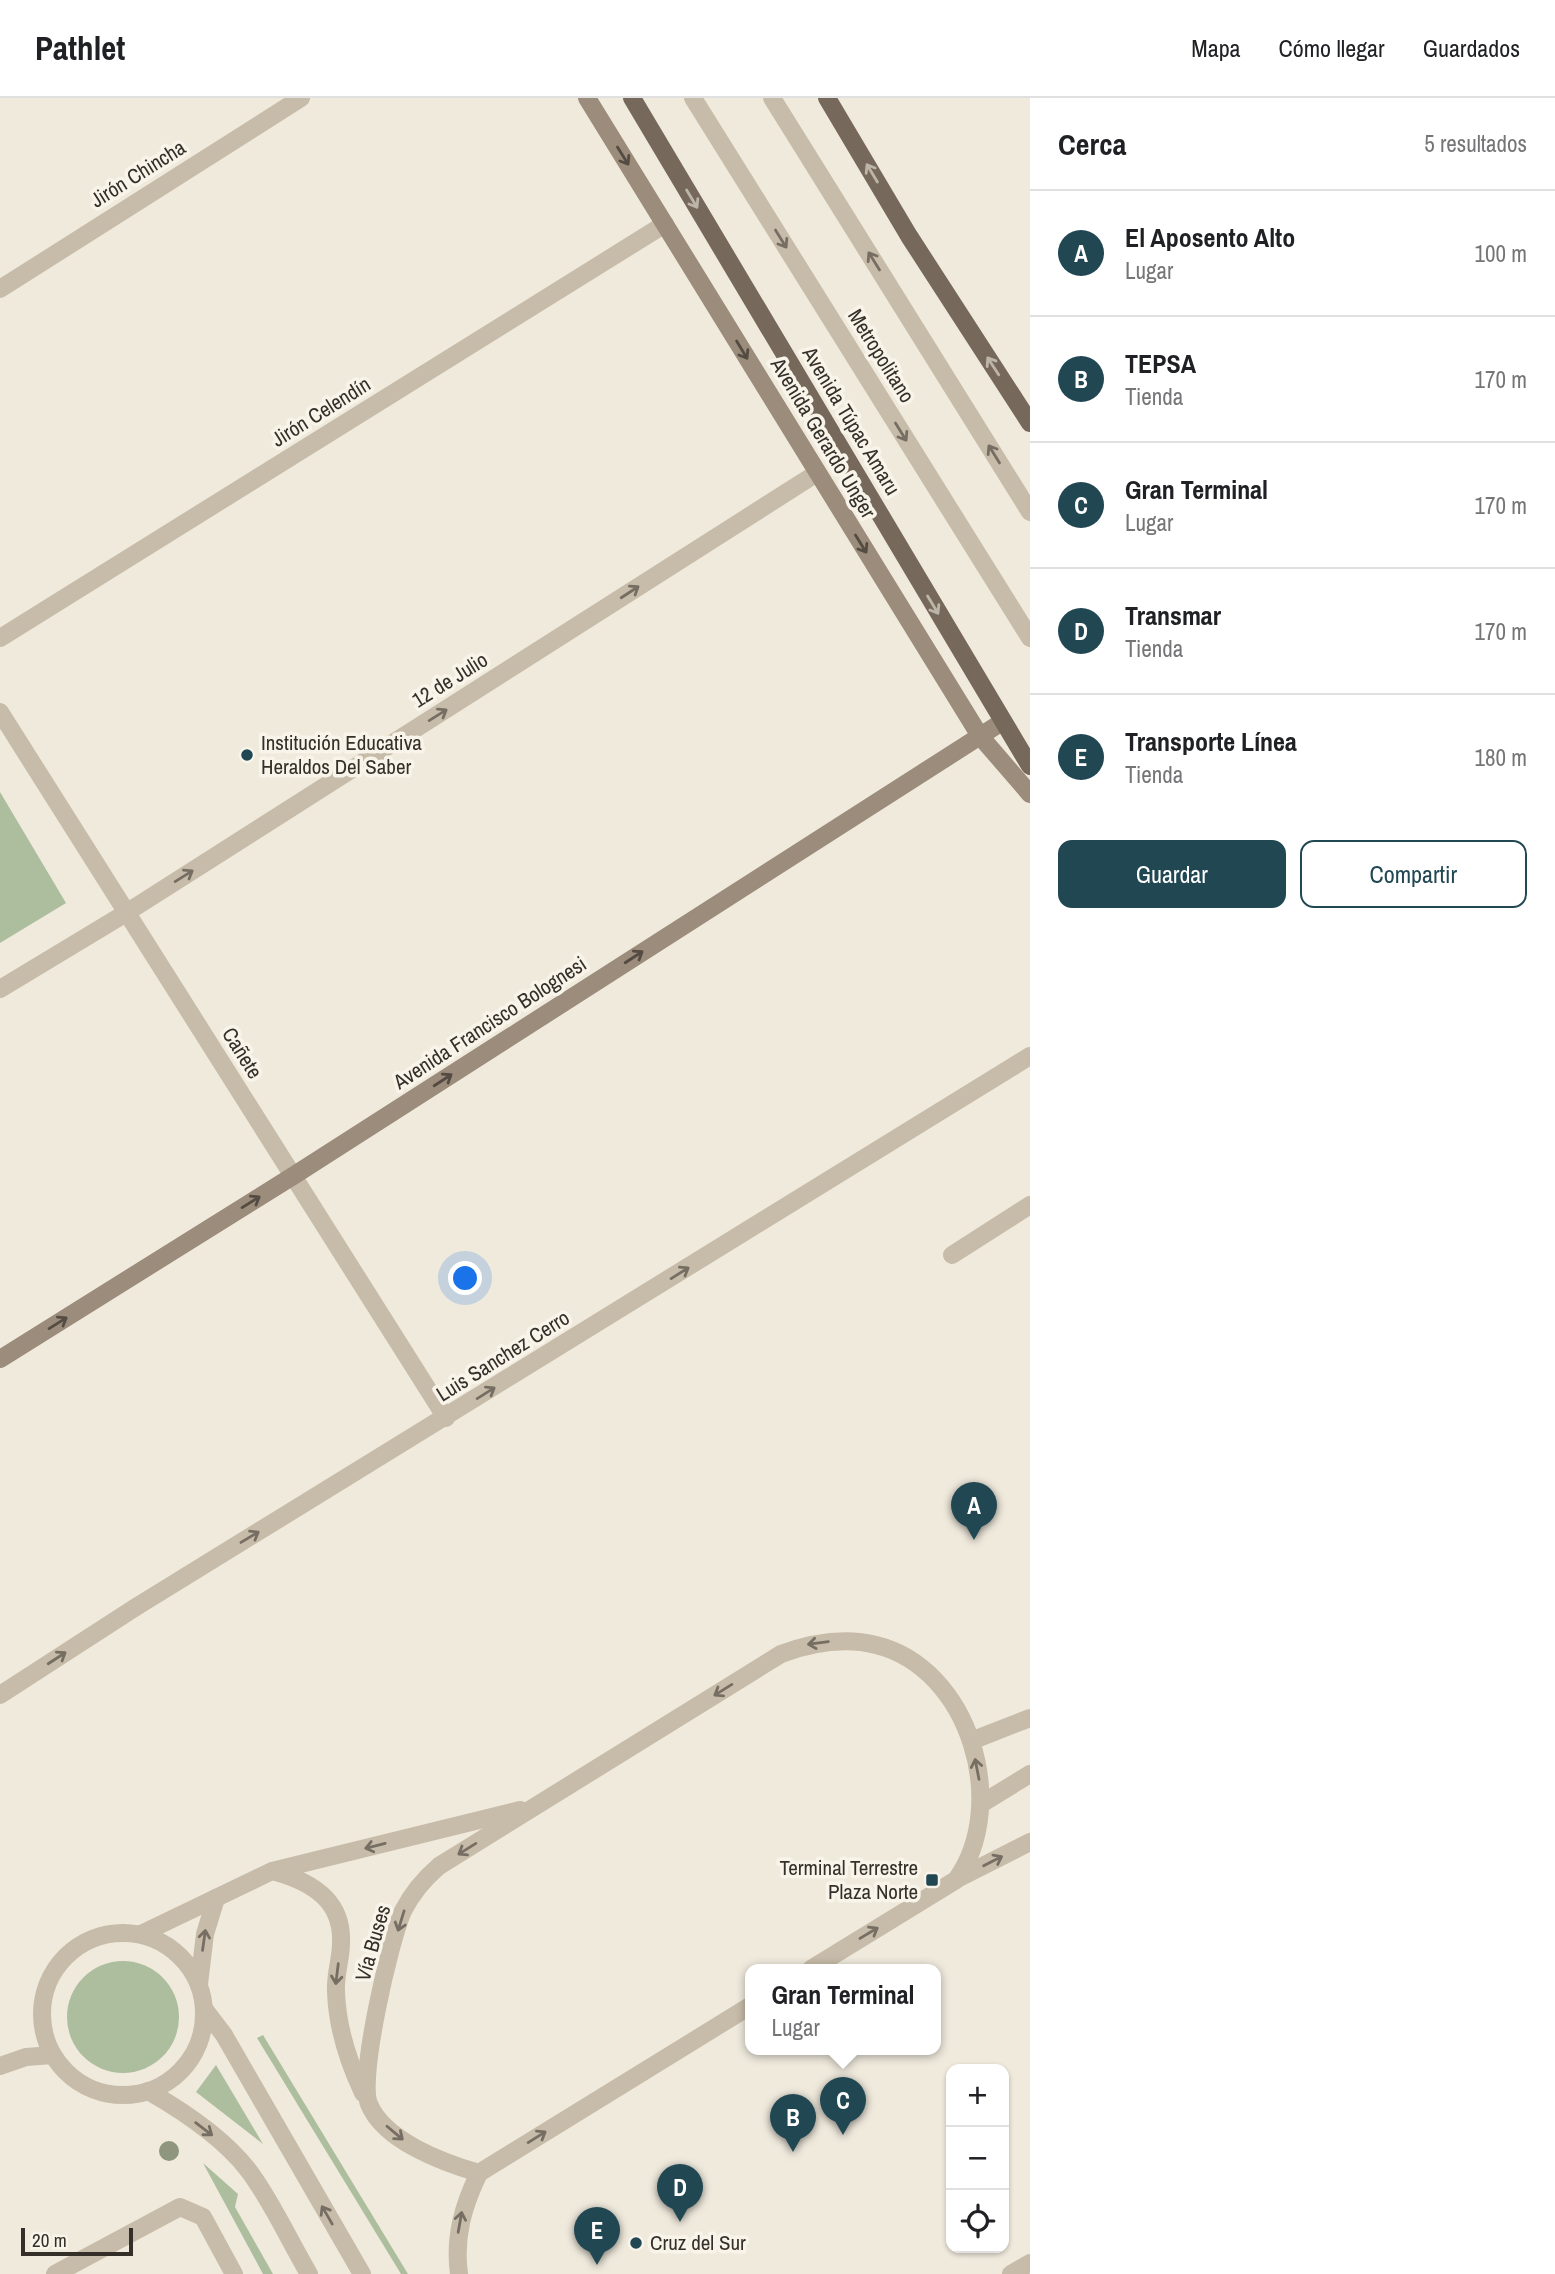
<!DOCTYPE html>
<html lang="es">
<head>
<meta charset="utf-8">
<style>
	:root { --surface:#fff; --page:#f2f2f2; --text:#202124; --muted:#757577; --line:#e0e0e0; --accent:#214753 }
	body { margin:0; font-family:"Archivo Narrow",sans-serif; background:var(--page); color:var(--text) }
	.controls { position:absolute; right:21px; bottom:21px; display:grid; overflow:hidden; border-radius:14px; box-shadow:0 2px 5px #0004 }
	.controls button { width:63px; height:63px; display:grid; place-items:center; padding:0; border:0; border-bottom:2px solid var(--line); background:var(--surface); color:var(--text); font:35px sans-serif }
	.scale { position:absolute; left:21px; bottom:18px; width:112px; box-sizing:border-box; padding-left:7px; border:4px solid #352f29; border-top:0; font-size:19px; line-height:24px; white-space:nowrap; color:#352f29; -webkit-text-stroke:5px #f8f4e9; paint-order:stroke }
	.you { position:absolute; left:466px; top:1181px; width:24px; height:24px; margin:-18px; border:5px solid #fff; border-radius:50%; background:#1a73e8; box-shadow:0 0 0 10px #1a73e833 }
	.badge { display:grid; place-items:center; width:46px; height:46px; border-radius:50%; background:var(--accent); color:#fff; font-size:23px; font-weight:700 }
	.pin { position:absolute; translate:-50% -58px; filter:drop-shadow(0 2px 4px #0008) }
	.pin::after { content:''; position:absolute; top:37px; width:24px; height:21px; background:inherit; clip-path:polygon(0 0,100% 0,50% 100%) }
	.popup { position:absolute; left:745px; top:1866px; width:196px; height:91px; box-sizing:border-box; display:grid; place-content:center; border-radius:14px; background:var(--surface); filter:drop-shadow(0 2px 5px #0005); font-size:23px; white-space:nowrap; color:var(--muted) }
	.popup b { font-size:26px; color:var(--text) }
	.popup::after { content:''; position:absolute; left:50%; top:100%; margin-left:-14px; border:14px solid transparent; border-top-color:var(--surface) }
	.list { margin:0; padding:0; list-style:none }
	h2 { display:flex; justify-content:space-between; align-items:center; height:91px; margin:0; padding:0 28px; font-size:30px }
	h2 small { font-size:23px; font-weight:400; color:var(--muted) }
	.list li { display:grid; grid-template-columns:46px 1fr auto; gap:21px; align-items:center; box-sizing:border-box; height:126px; padding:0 28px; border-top:2px solid var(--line) }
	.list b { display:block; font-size:26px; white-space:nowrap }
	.list p { margin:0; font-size:23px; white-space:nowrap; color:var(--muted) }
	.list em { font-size:23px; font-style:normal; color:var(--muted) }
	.actions { display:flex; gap:14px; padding:21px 28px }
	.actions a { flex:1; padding:16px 0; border:2px solid var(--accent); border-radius:14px; text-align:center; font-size:24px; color:var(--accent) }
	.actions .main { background:var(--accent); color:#fff }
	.icon { flex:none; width:38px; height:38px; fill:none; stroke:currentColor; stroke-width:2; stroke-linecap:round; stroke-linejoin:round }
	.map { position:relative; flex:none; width:1030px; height:2176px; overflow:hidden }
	header { display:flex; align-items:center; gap:42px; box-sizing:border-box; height:98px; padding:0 35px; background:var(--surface); border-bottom:2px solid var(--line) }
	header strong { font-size:33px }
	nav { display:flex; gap:38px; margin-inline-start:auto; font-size:24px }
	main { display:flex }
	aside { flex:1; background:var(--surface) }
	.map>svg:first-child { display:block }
	.green { fill:#adbe9e }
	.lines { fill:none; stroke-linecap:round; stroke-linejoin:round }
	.lane { stroke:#c7bca9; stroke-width:18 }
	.street { stroke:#c7bca9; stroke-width:18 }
	.secondary { stroke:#9b8c7b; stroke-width:18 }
	.primary { stroke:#76695b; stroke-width:18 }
	.tree { fill:#8e967d }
	.oneway { stroke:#544b42 }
	.oneway2 { stroke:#beb5a9 }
	.oneway3 { stroke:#776e63 }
	.poi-dot { fill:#214753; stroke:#f8f4e9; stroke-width:2.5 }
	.labels { text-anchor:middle; stroke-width:7; stroke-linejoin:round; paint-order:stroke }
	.street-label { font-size:21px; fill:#352f29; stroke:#f8f4e9 }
	.poi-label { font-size:21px; fill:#352f29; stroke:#f8f4e9; text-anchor:start }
</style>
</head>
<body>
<header>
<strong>Pathlet</strong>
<nav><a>Mapa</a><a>Cómo llegar</a><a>Guardados</a></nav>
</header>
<main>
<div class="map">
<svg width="1030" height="2176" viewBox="0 0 1030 2176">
	<rect width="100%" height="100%" fill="#f0eadd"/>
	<g class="green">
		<path d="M 0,694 L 66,805 L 0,845 Z"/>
		<circle cx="123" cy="1919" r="56"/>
		<path d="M 263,1937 L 408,2176 L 401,2176 L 257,1940 Z"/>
		<path d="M 216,1967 L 263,2046 L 196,1994 Z"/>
		<path d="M 203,2065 L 238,2096 L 235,2109 L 273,2176 L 263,2176 Z"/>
	</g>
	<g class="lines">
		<g class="lane">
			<path d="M 693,0 L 1030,540"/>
			<path d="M 772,0 L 1030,414"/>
			<path d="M 952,1157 L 1030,1107"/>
			<path d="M 971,1643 L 1030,1620"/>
			<path d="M 981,1706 L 1030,1676"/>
			<path d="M 276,1774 C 312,1784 343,1803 341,1845 C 341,1861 335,1877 336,1893 C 337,1930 348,1963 363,1995"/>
			<path d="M 959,1780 L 1030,1744"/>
			<circle cx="123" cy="1916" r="81"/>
			<path d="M 141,1836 L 272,1773 L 520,1712"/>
			<path d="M 199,1886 L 205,1836 L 216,1800"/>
			<path d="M 750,1908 L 479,2075 C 444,2065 384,2043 369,2006 C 358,1980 390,1842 403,1813 C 412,1795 424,1781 439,1768 L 781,1556 C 811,1545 844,1539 876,1547 C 970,1570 1010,1707 956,1782 L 811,1871"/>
			<path d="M 205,1912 L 224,1937 L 362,2176"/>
			<path d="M 0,1968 L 26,1959 L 53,1957"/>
			<path d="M 148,1993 C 183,2013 224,2040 249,2073 C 272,2104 289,2142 309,2176"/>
			<path d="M 55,2176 L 180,2109 L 203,2119 L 234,2176"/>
			<path d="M 459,2176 C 454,2139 463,2108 479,2075"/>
			<path d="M 1011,2176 L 1030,2165"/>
		</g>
		<g class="street">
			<path d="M 0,191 L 301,0"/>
			<path d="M 0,540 L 665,126"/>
			<path d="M 0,614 L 446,1320"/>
			<path d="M 0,891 L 126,815 L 817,375"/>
			<path d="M 0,1597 L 136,1509 L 1030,958"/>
		</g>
		<g class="secondary">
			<path d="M 587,0 L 980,638 L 1030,696"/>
			<path d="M 0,1261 L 293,1078 L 1002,624"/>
		</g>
		<g class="primary">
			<path d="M 632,0 L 1030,668"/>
			<path d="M 827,0 L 909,138 L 1030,325"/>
		</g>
	</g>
	<circle class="tree" cx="169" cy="2053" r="10"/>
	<defs><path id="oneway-shaft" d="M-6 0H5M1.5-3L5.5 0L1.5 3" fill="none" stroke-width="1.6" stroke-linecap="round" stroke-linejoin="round" transform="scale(1.75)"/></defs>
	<g class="oneway">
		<use href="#oneway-shaft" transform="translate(623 58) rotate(58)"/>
		<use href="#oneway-shaft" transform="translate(742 252) rotate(59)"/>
		<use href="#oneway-shaft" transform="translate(861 446) rotate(58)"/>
		<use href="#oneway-shaft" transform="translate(634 859) rotate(-33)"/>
		<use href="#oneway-shaft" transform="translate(443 982) rotate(-33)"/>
		<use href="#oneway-shaft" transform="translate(251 1104) rotate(-32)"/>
		<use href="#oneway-shaft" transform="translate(58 1225) rotate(-32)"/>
	</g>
	<g class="oneway2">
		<use href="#oneway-shaft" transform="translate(872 75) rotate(-121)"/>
		<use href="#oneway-shaft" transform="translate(692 101) rotate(59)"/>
		<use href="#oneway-shaft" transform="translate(993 268) rotate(-123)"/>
		<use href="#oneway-shaft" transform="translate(933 507) rotate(59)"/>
	</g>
	<g class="oneway3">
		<use href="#oneway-shaft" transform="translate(781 141) rotate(58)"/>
		<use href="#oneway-shaft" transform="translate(874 163) rotate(-122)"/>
		<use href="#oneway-shaft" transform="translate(901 334) rotate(58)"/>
		<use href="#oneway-shaft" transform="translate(994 356) rotate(-122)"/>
		<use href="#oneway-shaft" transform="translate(630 494) rotate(-33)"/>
		<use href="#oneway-shaft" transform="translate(438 617) rotate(-32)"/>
		<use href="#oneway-shaft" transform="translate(184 778) rotate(-32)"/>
		<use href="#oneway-shaft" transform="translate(680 1175) rotate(-32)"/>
		<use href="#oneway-shaft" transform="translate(486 1295) rotate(-32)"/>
		<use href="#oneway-shaft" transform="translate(250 1439) rotate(-31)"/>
		<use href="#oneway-shaft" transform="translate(818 1545) rotate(172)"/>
		<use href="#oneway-shaft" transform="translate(57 1560) rotate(-33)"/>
		<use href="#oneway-shaft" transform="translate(723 1592) rotate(148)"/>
		<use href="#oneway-shaft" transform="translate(977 1671) rotate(-101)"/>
		<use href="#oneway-shaft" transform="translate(375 1748) rotate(166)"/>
		<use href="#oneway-shaft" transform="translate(467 1751) rotate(148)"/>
		<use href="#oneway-shaft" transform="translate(993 1763) rotate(-27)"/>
		<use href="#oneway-shaft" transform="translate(401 1823) rotate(107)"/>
		<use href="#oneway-shaft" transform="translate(869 1835) rotate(-31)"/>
		<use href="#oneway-shaft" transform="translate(204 1842) rotate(-82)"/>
		<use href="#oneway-shaft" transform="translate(337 1876) rotate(97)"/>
		<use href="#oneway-shaft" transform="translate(204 2031) rotate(37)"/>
		<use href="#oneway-shaft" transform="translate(395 2035) rotate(40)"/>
		<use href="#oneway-shaft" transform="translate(537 2039) rotate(-32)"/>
		<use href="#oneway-shaft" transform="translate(327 2117) rotate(-120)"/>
		<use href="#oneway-shaft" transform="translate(460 2124) rotate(-80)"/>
	</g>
	<g class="poi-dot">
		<circle cx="247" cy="657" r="7"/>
		<rect x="925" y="1775" width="14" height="14" rx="3.5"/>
		<circle cx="636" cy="2145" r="7"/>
	</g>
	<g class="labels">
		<g class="street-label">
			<text transform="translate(138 76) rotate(-32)" y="7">Jirón Chincha</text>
			<text transform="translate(881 258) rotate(58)" y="7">Metropolitano</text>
			<text transform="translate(321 314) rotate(-32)" y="7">Jirón Celendín</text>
			<text transform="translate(851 323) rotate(59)" y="7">Avenida Túpac Amaru</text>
			<text transform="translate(823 340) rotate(59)" y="7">Avenida Gerardo Unger</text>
			<text transform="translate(450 582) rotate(-32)" y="7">12 de Julio</text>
			<text transform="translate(490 925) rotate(-33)" y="7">Avenida Francisco Bolognesi</text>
			<text transform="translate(242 955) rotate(58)" y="7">Cañete</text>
			<text transform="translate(503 1258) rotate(-32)" y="7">Luis Sanchez Cerro</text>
			<text transform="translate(373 1845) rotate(-74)" y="7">Vía Buses</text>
		</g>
		<g class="poi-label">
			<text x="261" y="652">Institución Educativa<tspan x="261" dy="24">Heraldos Del Saber</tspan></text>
			<text x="918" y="1777" text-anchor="end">Terminal Terrestre<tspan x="918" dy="24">Plaza Norte</tspan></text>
			<text x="650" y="2152">Cruz del Sur</text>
		</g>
	</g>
</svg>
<div class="controls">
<button>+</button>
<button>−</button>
<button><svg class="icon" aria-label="locate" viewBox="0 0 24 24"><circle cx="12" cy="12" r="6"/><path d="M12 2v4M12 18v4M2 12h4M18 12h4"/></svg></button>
</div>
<div class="scale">20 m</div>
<div class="you"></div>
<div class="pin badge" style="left:974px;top:1442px">A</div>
<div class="pin badge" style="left:793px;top:2054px">B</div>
<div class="pin badge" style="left:843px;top:2037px">C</div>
<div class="popup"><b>Gran Terminal</b>Lugar</div>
<div class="pin badge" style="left:680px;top:2124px">D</div>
<div class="pin badge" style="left:597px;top:2167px">E</div>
</div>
<aside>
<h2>Cerca<small>5 resultados</small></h2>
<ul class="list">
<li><span class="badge">A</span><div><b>El Aposento Alto</b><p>Lugar</p></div><em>100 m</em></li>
<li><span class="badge">B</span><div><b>TEPSA</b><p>Tienda</p></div><em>170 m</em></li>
<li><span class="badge">C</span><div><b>Gran Terminal</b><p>Lugar</p></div><em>170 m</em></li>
<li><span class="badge">D</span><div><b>Transmar</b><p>Tienda</p></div><em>170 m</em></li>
<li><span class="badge">E</span><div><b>Transporte Línea</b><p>Tienda</p></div><em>180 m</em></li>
</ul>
<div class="actions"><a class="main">Guardar</a><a>Compartir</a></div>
</aside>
</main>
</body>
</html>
